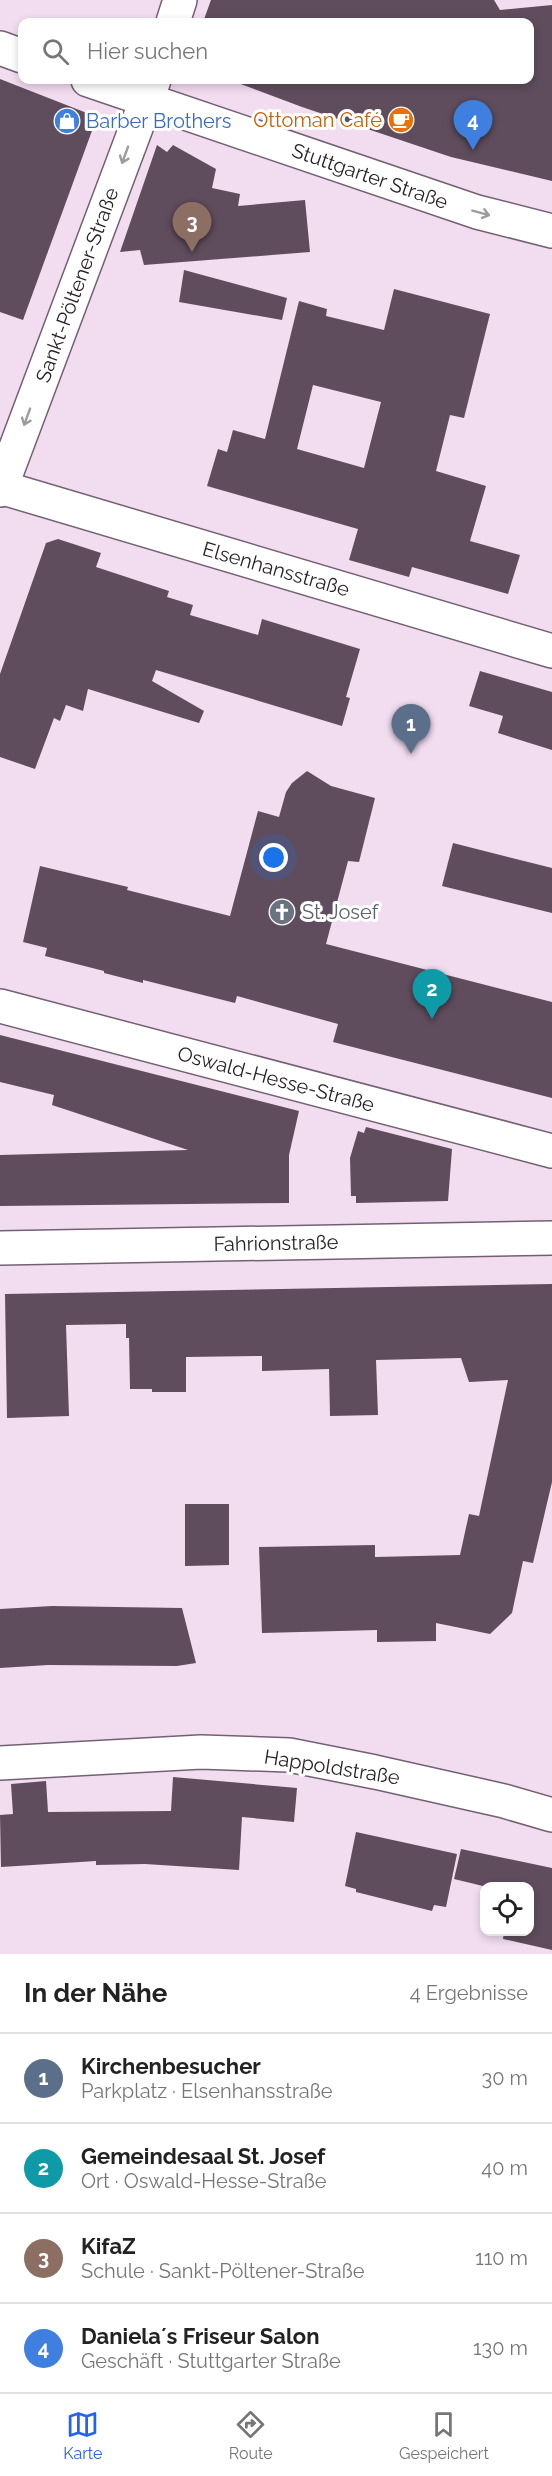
<!DOCTYPE html>
<html lang="de">
<head>
<meta charset="utf-8">
<style>
	:root { --surface:#fff; --page:#f2f2f2; --text:#222; --muted:#767676; --line:#e0e0e0; --accent:#2563eb }
	body { margin:0; font-family:Raleway,sans-serif; background:var(--page); color:var(--text) }
	.controls { position:absolute; right:18px; bottom:18px; display:grid; overflow:hidden; border-radius:12px; box-shadow:0 3px 9px #0003 }
	.controls button { width:54px; height:54px; display:grid; place-items:center; padding:0; border:0; border-bottom:2px solid var(--line); background:var(--surface); color:var(--text); font:30px sans-serif }
	.you { position:absolute; left:274px; top:858px; width:21px; height:21px; margin:-15px; border:4px solid #fff; border-radius:50%; background:#1a73e8; box-shadow:0 0 0 9px #1a73e833 }
	.badge { display:grid; place-items:center; width:39px; height:39px; border-radius:50%; background:var(--accent); color:#fff; font-size:20px; font-weight:700 }
	.pin { position:absolute; translate:-50% -50px; filter:drop-shadow(0 2px 3px #0008) }
	.pin::after { content:''; position:absolute; top:32px; width:21px; height:18px; background:inherit; clip-path:polygon(0 0,100% 0,50% 100%) }
	.list { margin:0; padding:0; list-style:none }
	h2 { display:flex; justify-content:space-between; align-items:center; height:78px; margin:0; padding:0 24px; font-size:26px }
	h2 small { font-size:20px; font-weight:400; color:var(--muted) }
	.list li { display:grid; grid-template-columns:39px 1fr auto; gap:18px; align-items:center; box-sizing:border-box; height:90px; padding:0 24px; border-top:2px solid var(--line) }
	.list b { display:block; font-size:22px; white-space:nowrap }
	.list p { margin:0; font-size:20px; white-space:nowrap; color:var(--muted) }
	.list em { font-size:20px; font-style:normal; color:var(--muted) }
	.icon { flex:none; width:33px; height:33px; fill:none; stroke:currentColor; stroke-width:2; stroke-linecap:round; stroke-linejoin:round }
	.map { position:relative; flex:none; width:552px; height:1954px; overflow:hidden }
	.search { position:absolute; background:var(--surface); box-shadow:0 3px 9px #0003; left:18px; right:18px; top:18px; height:66px; display:flex; align-items:center; gap:15px; box-sizing:border-box; padding:0 21px; border-radius:12px; color:var(--muted); font-size:22px }
	.sheet { height:438px; background:var(--surface) }
	nav { display:flex; justify-content:space-around; align-items:center; box-sizing:border-box; height:84px; border-top:2px solid var(--line); background:var(--surface); font-size:16px; color:var(--muted) }
	nav a { display:grid; justify-items:center; gap:3px }
	nav .on { color:var(--accent) }
	.map>svg:first-child { display:block }
	.building { fill:#5f4c5c; fill-rule:evenodd }
	.lines { fill:none; stroke-linecap:round; stroke-linejoin:round }
	.street-casing { stroke:#736172; stroke-width:36 }
	.secondary-casing { stroke:#736172; stroke-width:36 }
	.street { stroke:#fff; stroke-width:33 }
	.secondary { stroke:#fff; stroke-width:33 }
	.oneway { stroke:#9e9a9d }
	.labels { text-anchor:middle; stroke-width:6; stroke-linejoin:round; paint-order:stroke }
	.food-label { font-size:20px; fill:#c56008; stroke:#fff; text-anchor:end }
	.shop-label { font-size:20px; fill:#366cbe; stroke:#fff; text-anchor:start }
	.street-label { font-size:20px; fill:#271f26; stroke:#fff }
	.worship-label { font-size:20px; fill:#5b616d; stroke:#fff; text-anchor:start }
</style>
</head>
<body>
<div class="map">
<svg width="552" height="1954" viewBox="0 0 552 1954">
	<rect width="100%" height="100%" fill="#f2dcf0"/>
	<g class="building">
		<path d="M 211,0 L 494,0 L 500,10 L 552,5 L 552,181 L 451,157 L 302,107 L 230,80 L 530,80 L 530,22 L 203,22 Z"/>
		<path d="M 0,79 L 97,117 L 23,320 L 0,312 Z"/>
		<path d="M 157,145 L 167,152 L 173,145 L 216,169 L 212,188 L 240,194 L 238,206 L 305,200 L 310,252 L 144,265 L 140,250 L 120,252 Z"/>
		<path d="M 184,270 L 287,298 L 282,320 L 179,302 Z"/>
		<path d="M 394,289 L 490,314 L 464,418 L 450,415 L 436,471 L 486,486 L 470,541 L 520,555 L 508,594 L 412,567 L 409,577 L 349,560 L 358,529 L 207,486 L 218,449 L 227,452 L 233,430 L 265,439 L 299,301 L 327,309 L 326,316 L 384,330 ZM 313,385 L 381,402 L 364,468 L 297,449 Z"/>
		<path d="M 58,539 L 101,553 L 96,567 L 169,591 L 167,597 L 193,605 L 190,615 L 258,635 L 262,619 L 360,649 L 346,697 L 350,698 L 342,726 L 156,670 L 152,681 L 204,711 L 199,723 L 88,689 L 83,711 L 66,705 L 60,721 L 54,718 L 35,769 L 0,757 L 0,674 L 46,543 Z"/>
		<path d="M 480,671 L 552,692 L 552,750 L 498,733 L 503,716 L 469,706 Z"/>
		<path d="M 307,771 L 331,786 L 375,798 L 359,862 L 348,861 L 326,944 L 552,1002 L 552,1098 L 333,1042 L 338,1024 L 237,996 L 235,1003 L 143,980 L 143,983 L 104,973 L 104,971 L 45,956 L 47,948 L 23,942 L 40,866 L 128,887 L 127,890 L 230,916 L 258,811 L 279,817 L 286,792 L 292,783 Z"/>
		<path d="M 453,843 L 552,868 L 552,913 L 442,886 Z"/>
		<path d="M 0,1035 L 299,1111 L 289,1155 L 289,1203 L 0,1206 L 0,1155 L 188,1150 L 52,1105 L 54,1095 L 0,1082 Z"/>
		<path d="M 366,1127 L 452,1149 L 448,1201 L 356,1203 L 356,1196 L 351,1196 L 350,1158 L 358,1131 L 364,1133 Z"/>
		<path d="M 552,1284 L 552,1482 L 533,1563 L 523,1561 L 512,1613 L 490,1634 L 436,1623 L 436,1641 L 377,1642 L 377,1630 L 262,1633 L 259,1547 L 375,1545 L 375,1557 L 460,1555 L 469,1514 L 479,1516 L 508,1380 L 469,1382 L 461,1358 L 376,1360 L 378,1415 L 330,1416 L 329,1369 L 262,1371 L 262,1356 L 186,1357 L 186,1392 L 152,1392 L 152,1389 L 130,1389 L 129,1338 L 126,1338 L 126,1324 L 66,1325 L 69,1416 L 7,1418 L 5,1294 Z"/>
		<path d="M 185,1504 L 229,1504 L 229,1565 L 185,1566 Z"/>
		<path d="M 52,1606 L 182,1608 L 196,1663 L 177,1666 L 48,1665 L 0,1668 L 0,1609 Z"/>
		<path d="M 173,1777 L 297,1788 L 294,1822 L 242,1817 L 239,1870 L 145,1864 L 96,1865 L 96,1861 L 1,1867 L 0,1815 L 13,1814 L 11,1784 L 46,1781 L 48,1812 L 171,1811 Z"/>
		<path d="M 356,1832 L 457,1854 L 446,1907 L 434,1905 L 432,1911 L 356,1892 L 356,1889 L 345,1886 Z"/>
		<path d="M 461,1849 L 552,1868 L 552,1950 L 503,1939 L 504,1932 L 530,1932 L 530,1887 L 487,1887 L 454,1879 Z"/>
	</g>
	<g class="lines">
		<g class="street-casing">
			<g id="street">
				<path d="M 173,22 L 180,0"/>
				<path d="M 0,487 L 552,651"/>
				<path d="M 0,490 L 154,80"/>
				<path d="M 0,1248 L 552,1238"/>
				<path d="M 0,1763 L 201,1752 L 289,1755 L 375,1772 L 504,1801 L 552,1815"/>
			</g>
		</g>
		<g class="secondary-casing">
			<g id="secondary">
				<path d="M 0,48 L 22,56"/>
				<path d="M 88,80 L 477,212 L 552,231"/>
				<path d="M 0,1006 L 552,1151"/>
			</g>
		</g>
		<use href="#street" class="street"/>
		<use href="#secondary" class="secondary"/>
	</g>
	<defs><path id="oneway-shaft" d="M-6 0H5M1.5-3L5.5 0L1.5 3" fill="none" stroke-width="1.6" stroke-linecap="round" stroke-linejoin="round" transform="scale(1.5)"/></defs>
	<g class="oneway">
		<use href="#oneway-shaft" transform="translate(125 155) rotate(110)"/>
		<use href="#oneway-shaft" transform="translate(481 213) rotate(15)"/>
		<use href="#oneway-shaft" transform="translate(27 417) rotate(110)"/>
	</g>
	<defs>
		<g id="cafe-disc" transform="scale(1.35)"><circle r="9.5" fill="#e8710a" stroke="#fff"/><path d="M-5.5-4.5H6V0H3Q3 3.5 0 3.5H-2.5Q-5.5 3.5-5.5 0ZM3-3.2v2h1.7v-2ZM-6 4.5H4V6H-6Z" fill="#fff"/></g>
		<g id="shop-disc" transform="scale(1.35)"><circle r="9.5" fill="#3f7fe0" stroke="#fff"/><path d="M-5-2.5h2.3a2.7 3.5 0 0 1 5.4 0H5L5.5 6h-11ZM-1.5-2.5h3a1.5 2.3 0 0 0-3 0Z" fill="#fff"/></g>
		<g id="church-disc" transform="scale(1.35)"><circle r="9.5" fill="#6b7280" stroke="#fff"/><path d="M-1.2-6h2.4v3.5h3.3v2.4h-3.3V6h-2.4V-.1h-3.3v-2.4h3.3Z" fill="#fff"/></g>
	</defs>
	<g fill-rule="evenodd">
		<use href="#cafe-disc" x="401" y="120"/>
		<use href="#shop-disc" x="67" y="121"/>
		<use href="#church-disc" x="282" y="912"/>
	</g>
	<g class="labels">
		<g class="food-label">
			<text x="382" y="127">Ottoman Café</text>
		</g>
		<g class="shop-label">
			<text x="86" y="128">Barber Brothers</text>
		</g>
		<g class="street-label">
			<text transform="translate(370 176) rotate(19)" y="7">Stuttgarter Straße</text>
			<text transform="translate(77 285) rotate(-70)" y="7">Sankt-Pöltener-Straße</text>
			<text transform="translate(276 569) rotate(16)" y="7">Elsenhansstraße</text>
			<text transform="translate(276 1079) rotate(15)" y="7">Oswald-Hesse-Straße</text>
			<text transform="translate(276 1243) rotate(-1)" y="7">Fahrionstraße</text>
			<text transform="translate(332 1767) rotate(9)" y="7">Happoldstraße</text>
		</g>
		<g class="worship-label">
			<text x="302" y="919">St. Josef</text>
		</g>
	</g>
</svg>
<div class="controls">
<button><svg class="icon" aria-label="locate" viewBox="0 0 24 24"><circle cx="12" cy="12" r="6"/><path d="M12 2v4M12 18v4M2 12h4M18 12h4"/></svg></button>
</div>
<div class="you"></div>
<div class="pin badge" style="left:411px;top:754px;background:#5c6f8a">1</div>
<div class="pin badge" style="left:432px;top:1019px;background:#0f9aa8">2</div>
<div class="pin badge" style="left:192px;top:252px;background:#8d6e63">3</div>
<div class="pin badge" style="left:473px;top:150px;background:#3f7fe0">4</div>
<div class="search"><svg class="icon" aria-label="search" viewBox="0 0 24 24"><circle cx="10" cy="10" r="6"/><path d="M15 15l6 6"/></svg>Hier suchen</div>
</div>
<section class="sheet">
<h2>In der Nähe<small>4 Ergebnisse</small></h2>
<ul class="list">
<li><span class="badge" style="background:#5c6f8a">1</span><div><b>Kirchenbesucher</b><p>Parkplatz · Elsenhansstraße</p></div><em>30 m</em></li>
<li><span class="badge" style="background:#0f9aa8">2</span><div><b>Gemeindesaal St. Josef</b><p>Ort · Oswald-Hesse-Straße</p></div><em>40 m</em></li>
<li><span class="badge" style="background:#8d6e63">3</span><div><b>KifaZ</b><p>Schule · Sankt-Pöltener-Straße</p></div><em>110 m</em></li>
<li><span class="badge" style="background:#3f7fe0">4</span><div><b>Daniela´s Friseur Salon</b><p>Geschäft · Stuttgarter Straße</p></div><em>130 m</em></li>
</ul>
</section>
<nav>
<a class="on"><svg class="icon" aria-label="map" viewBox="0 0 24 24"><path d="M3 6l6-2 6 2 6-2v14l-6 2-6-2-6 2zM9 4v14M15 6v14"/></svg>Karte</a>
<a><svg class="icon" aria-label="directions" viewBox="0 0 24 24"><path d="M12 3l9 9-9 9-9-9zM9 14v-3h6M13 9l2 2-2 2"/></svg>Route</a>
<a><svg class="icon" aria-label="saved" viewBox="0 0 24 24"><path d="M7 4h10v16l-5-4-5 4z"/></svg>Gespeichert</a>
</nav>
</body>
</html>
